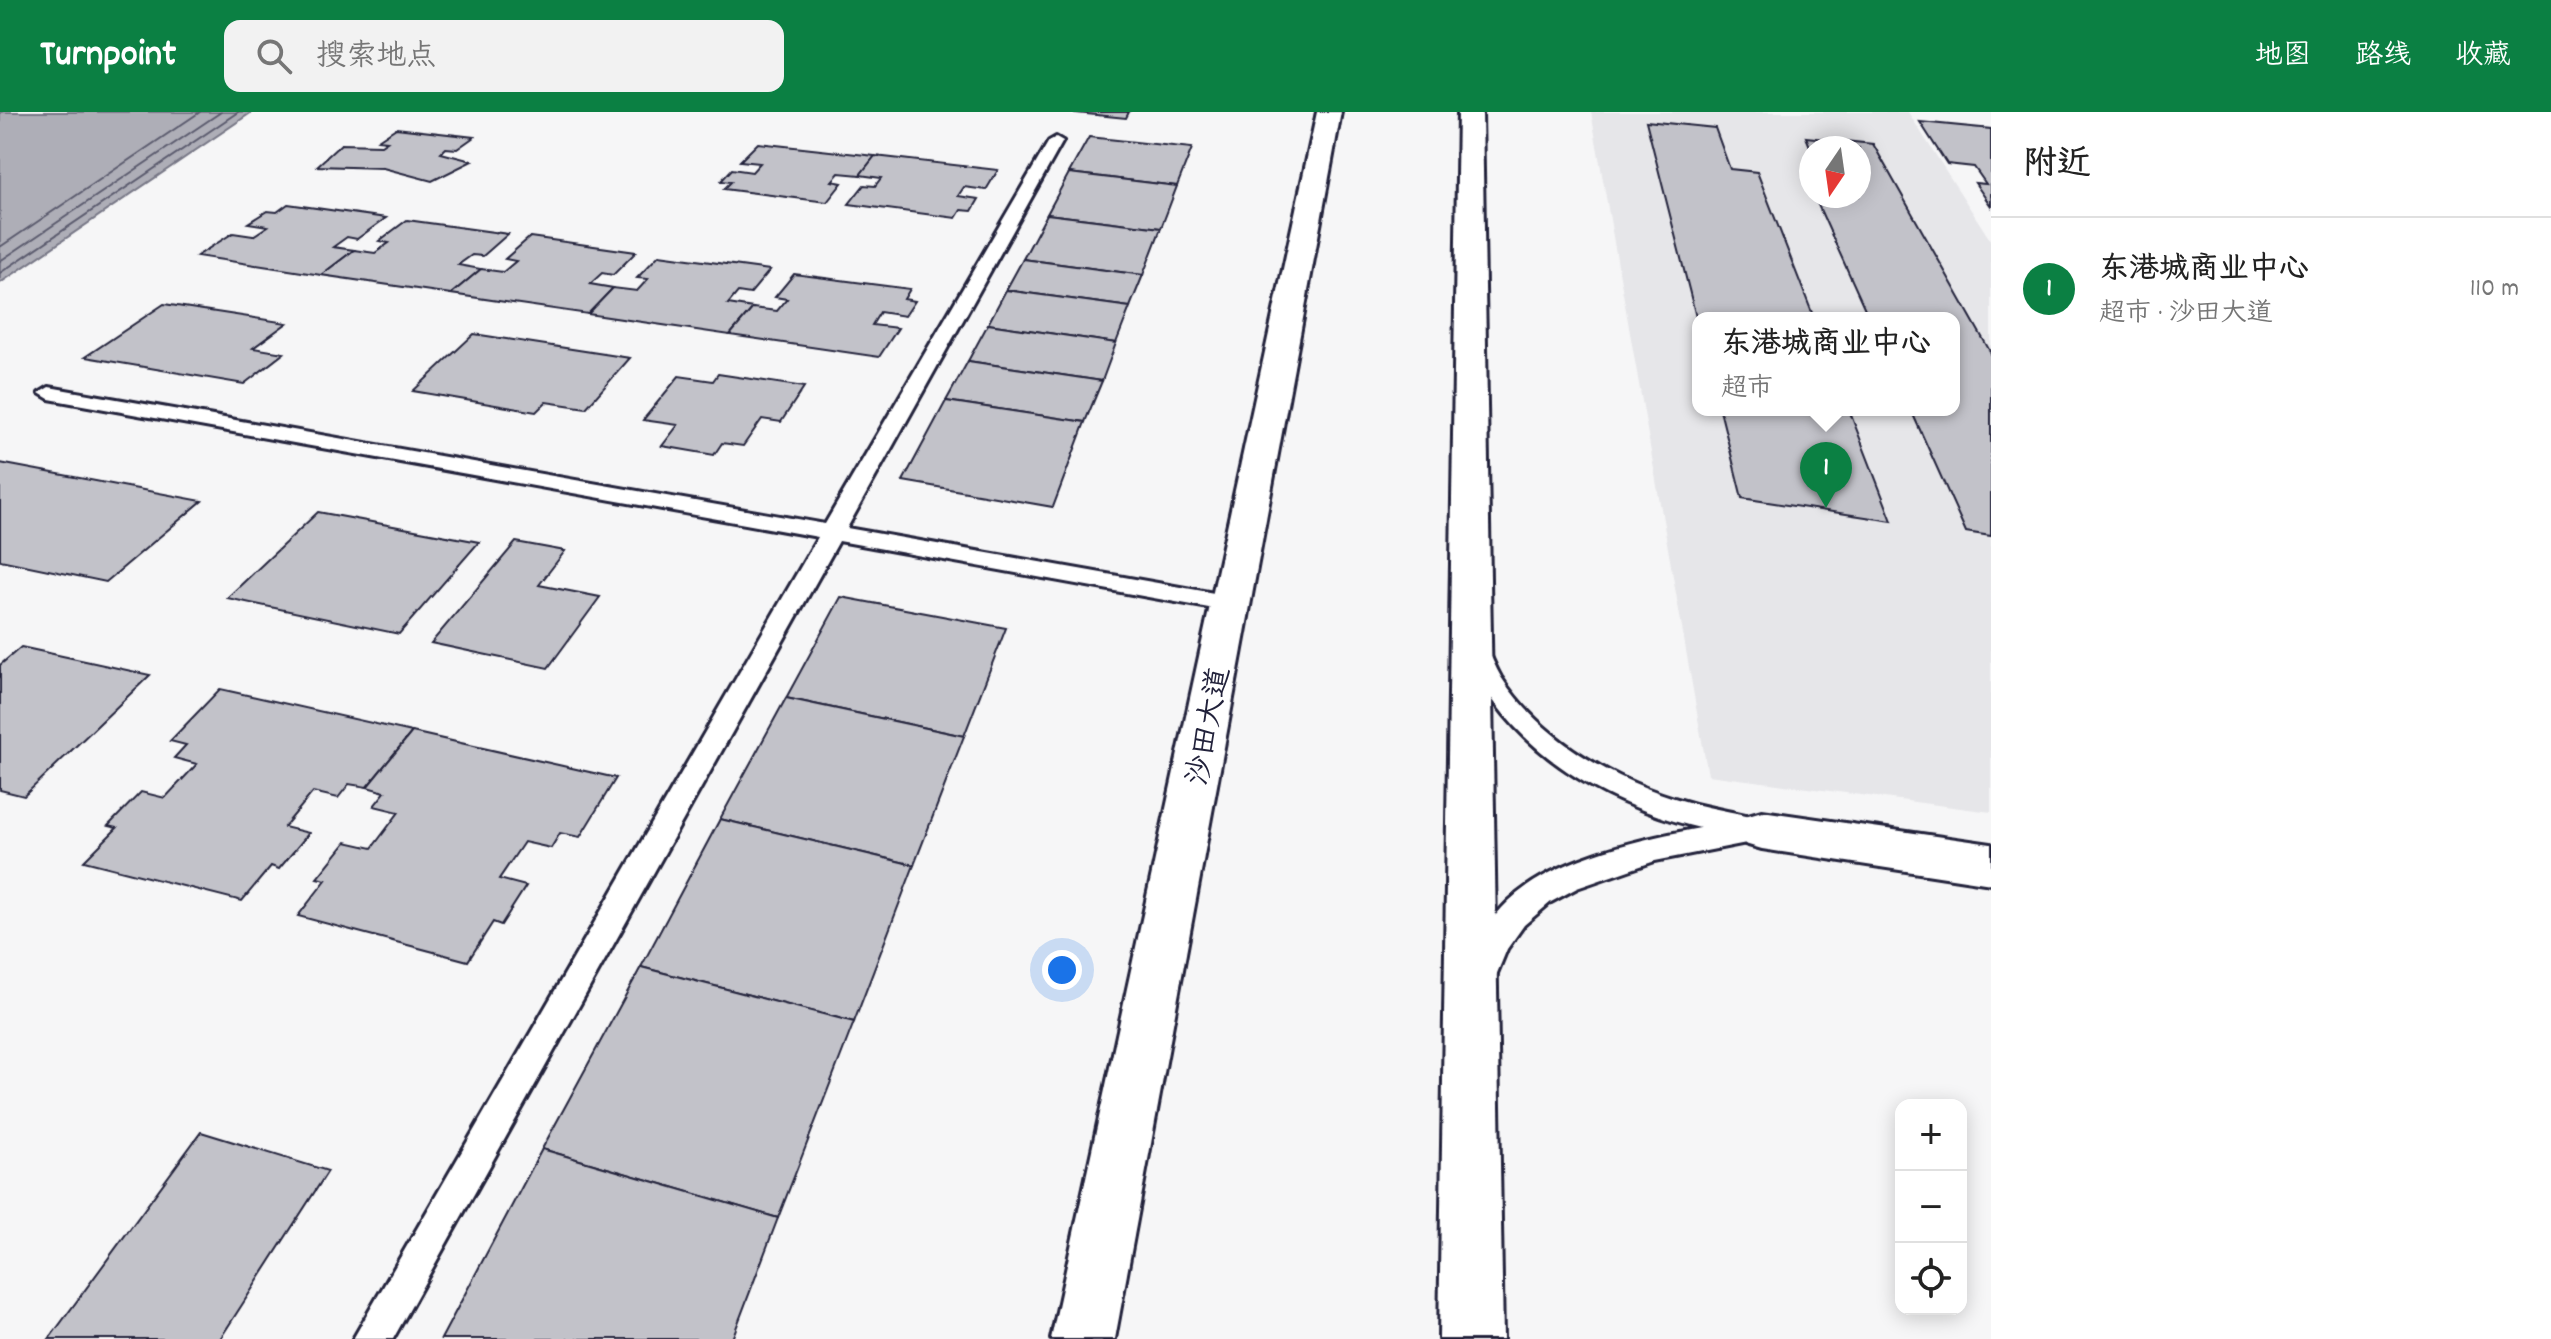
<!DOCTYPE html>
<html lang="zh">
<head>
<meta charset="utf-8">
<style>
	:root { --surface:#fff; --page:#f2f2f2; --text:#222; --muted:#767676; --line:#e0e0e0; --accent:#0b8043 }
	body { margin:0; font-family:Dekko,"LXGW WenKai TC",sans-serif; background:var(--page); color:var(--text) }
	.controls { position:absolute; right:24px; bottom:24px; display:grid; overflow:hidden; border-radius:16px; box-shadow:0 4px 20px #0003 }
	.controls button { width:72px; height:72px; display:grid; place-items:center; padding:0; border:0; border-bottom:2px solid var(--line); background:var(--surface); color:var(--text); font:40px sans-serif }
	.compass { position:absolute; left:1799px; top:24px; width:72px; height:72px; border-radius:50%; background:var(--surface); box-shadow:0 4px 20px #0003; rotate:193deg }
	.you { position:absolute; left:1062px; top:858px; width:28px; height:28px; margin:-20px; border:6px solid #fff; border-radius:50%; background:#1a73e8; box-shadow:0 0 0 12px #1a73e833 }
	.badge { display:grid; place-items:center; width:52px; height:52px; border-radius:50%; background:var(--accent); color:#fff; font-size:26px; font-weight:700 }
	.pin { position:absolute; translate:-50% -66px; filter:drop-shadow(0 2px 4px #0008) }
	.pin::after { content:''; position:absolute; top:42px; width:28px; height:24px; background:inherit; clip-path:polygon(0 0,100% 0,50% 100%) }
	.popup { position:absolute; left:1692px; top:200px; width:268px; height:104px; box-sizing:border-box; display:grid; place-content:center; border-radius:16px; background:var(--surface); filter:drop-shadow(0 2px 6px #0005); font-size:26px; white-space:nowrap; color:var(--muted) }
	.popup b { font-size:30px; color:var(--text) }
	.popup::after { content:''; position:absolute; left:50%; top:100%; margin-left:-16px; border:16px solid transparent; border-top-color:var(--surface) }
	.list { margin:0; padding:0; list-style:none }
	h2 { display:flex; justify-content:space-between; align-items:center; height:104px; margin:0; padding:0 32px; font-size:34px }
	h2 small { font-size:26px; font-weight:400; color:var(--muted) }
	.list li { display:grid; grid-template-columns:52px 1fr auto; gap:24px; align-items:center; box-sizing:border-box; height:144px; padding:0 32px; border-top:2px solid var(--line) }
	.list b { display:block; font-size:30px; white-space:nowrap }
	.list p { margin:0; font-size:26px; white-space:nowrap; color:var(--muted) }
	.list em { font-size:26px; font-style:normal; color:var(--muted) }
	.icon { flex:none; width:44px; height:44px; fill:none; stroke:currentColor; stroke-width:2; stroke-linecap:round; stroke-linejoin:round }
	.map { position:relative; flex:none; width:1991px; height:1227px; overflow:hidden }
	header { display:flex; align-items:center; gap:48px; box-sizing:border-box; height:112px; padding:0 40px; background:var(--accent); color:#fff }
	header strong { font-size:38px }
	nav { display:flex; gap:44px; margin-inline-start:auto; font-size:28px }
	.search { width:560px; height:72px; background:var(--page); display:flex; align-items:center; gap:20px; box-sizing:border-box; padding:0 28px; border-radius:16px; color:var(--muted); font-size:30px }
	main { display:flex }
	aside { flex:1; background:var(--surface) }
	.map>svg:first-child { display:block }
	.built { fill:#e6e6e9; fill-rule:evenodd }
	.water { fill:#aeaeb7; stroke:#767685; stroke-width:2 }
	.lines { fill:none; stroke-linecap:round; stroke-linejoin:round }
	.shore { stroke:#5a5a6d; stroke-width:2 }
	.building { fill:#c2c2c9; stroke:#22223b; stroke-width:2 }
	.service-casing { stroke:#22223b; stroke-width:6 }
	.minor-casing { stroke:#22223b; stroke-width:6 }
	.primary-casing { stroke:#22223b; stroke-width:6 }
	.service { fill:#fff; fill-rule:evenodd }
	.minor { fill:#fff; fill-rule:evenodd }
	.primary { fill:#fff; fill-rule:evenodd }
	.labels { text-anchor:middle; stroke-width:7; stroke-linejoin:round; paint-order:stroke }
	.street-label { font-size:30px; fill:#22223b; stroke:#fff }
</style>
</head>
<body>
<header>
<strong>Turnpoint</strong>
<div class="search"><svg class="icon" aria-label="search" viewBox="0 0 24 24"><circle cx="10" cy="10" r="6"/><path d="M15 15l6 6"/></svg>搜索地点</div>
<nav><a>地图</a><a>路线</a><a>收藏</a></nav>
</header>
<main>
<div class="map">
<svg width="1991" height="1227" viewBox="0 0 1991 1227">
	<rect width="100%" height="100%" fill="#f6f6f7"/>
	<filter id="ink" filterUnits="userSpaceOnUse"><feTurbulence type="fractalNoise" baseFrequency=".0125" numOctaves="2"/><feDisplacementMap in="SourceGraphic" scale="16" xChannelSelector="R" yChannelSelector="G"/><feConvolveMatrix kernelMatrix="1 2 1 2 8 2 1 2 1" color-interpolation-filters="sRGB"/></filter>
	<g filter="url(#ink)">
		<path class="built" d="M 1591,0 L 1908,0 L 1991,129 L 1991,700 L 1708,663 ZM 1811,36 L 1859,36 L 1859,84 L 1811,84 ZM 1698,206 L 1954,206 L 1954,298 L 1698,298 Z"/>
		<path class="water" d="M 0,0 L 252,0 L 0,171 Z"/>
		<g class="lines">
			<g class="shore">
				<path d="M 0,135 L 200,0"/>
				<path d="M 0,149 L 221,0"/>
				<path d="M 0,161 L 238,0"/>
			</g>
		</g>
		<g class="building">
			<path d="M 1066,0 L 1129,0 L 1126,6 Z"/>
			<path d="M 1646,9 L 1715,16 L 1730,57 L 1757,60 L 1814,206 L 1698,206 L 1698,213 Z"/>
			<path d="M 1920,10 L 1991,17 L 1991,94 L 1975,71 L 1986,72 L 1974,55 L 1947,52 Z"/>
			<path d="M 396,16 L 474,25 L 457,37 L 446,36 L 441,41 L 472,49 L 432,69 L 383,56 L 317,54 L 341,32 L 381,33 L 387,29 L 378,28 Z"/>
			<path d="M 1089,25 L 1192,36 L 1177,74 L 1069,61 Z"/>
			<path d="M 1806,25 L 1873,32 L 1991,241 L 1991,424 L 1966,420 L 1911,298 L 1954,298 L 1954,206 L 1869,206 L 1814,84 L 1859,84 L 1859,36 L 1811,37 Z"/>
			<path d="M 758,31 L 875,44 L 860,63 L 839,61 L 832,69 L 842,71 L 827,90 L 724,77 L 731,70 L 721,69 L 732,57 L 752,60 L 760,51 L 740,49 Z"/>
			<path d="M 875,44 L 998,58 L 986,78 L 964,75 L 958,84 L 979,87 L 972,99 L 961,98 L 956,106 L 849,92 L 864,73 L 875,74 L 881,66 L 860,63 Z"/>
			<path d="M 1069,61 L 1177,74 L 1161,116 L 1047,102 Z"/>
			<path d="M 288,92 L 386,106 L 357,127 L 347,125 L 333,135 L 354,138 L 321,163 L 197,144 L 233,121 L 253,124 L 268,114 L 248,111 L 267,99 L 277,100 Z"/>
			<path d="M 1047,102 L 1161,116 L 1143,163 L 1023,147 Z"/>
			<path d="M 407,108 L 508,122 L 483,144 L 472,143 L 458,153 L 481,157 L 451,182 L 321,163 L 354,138 L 375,141 L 389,131 L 379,129 Z"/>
			<path d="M 530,125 L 636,140 L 613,163 L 602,161 L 590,172 L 613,176 L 588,202 L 451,182 L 481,157 L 503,160 L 516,149 L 505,147 Z"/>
			<path d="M 659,143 L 770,158 L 750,182 L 738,180 L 728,192 L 753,196 L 730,223 L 588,202 L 613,176 L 637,179 L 648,167 L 637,166 Z"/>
			<path d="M 1023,147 L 1143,163 L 1130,195 L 1006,178 Z"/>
			<path d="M 794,162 L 910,177 L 904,187 L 915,189 L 905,204 L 880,200 L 872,213 L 898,216 L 879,245 L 730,223 L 753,196 L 777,199 L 787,187 L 775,185 Z"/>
			<path d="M 1006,178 L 1130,195 L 1116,231 L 988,212 Z"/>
			<path d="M 164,192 L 287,211 L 253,236 L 284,241 L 244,272 L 85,245 Z"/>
			<path d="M 988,212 L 1116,231 L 1102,269 L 968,249 Z"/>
			<path d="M 474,222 L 630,246 L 586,296 L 546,290 L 536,300 L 413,279 Z"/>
			<path d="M 968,249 L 1102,269 L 1085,310 L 946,289 Z"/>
			<path d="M 718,262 L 804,275 L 781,310 L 762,307 L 743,334 L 722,331 L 714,343 L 662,334 L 678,313 L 643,308 L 679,264 L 713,269 Z"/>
			<path d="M 946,289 L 1085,310 L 1053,395 L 903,369 Z"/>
			<path d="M 1720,298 L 1849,298 L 1892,409 L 1742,386 Z"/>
			<path d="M 0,351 L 202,389 L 106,470 L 0,448 Z"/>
			<path d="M 318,400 L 479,430 L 399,522 L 227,486 Z"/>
			<path d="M 516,430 L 565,439 L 539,473 L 600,485 L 548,556 L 431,531 Z"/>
			<path d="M 841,485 L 1006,516 L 964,624 L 786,586 Z"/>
			<path d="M 21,535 L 150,563 L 24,684 L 0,678 L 0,553 Z"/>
			<path d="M 220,577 L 412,620 L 367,675 L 349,672 L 338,686 L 313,680 L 284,715 L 309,721 L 279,757 L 271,754 L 242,789 L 84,749 L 117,716 L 108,714 L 141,680 L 165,686 L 197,652 L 174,646 L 186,633 L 170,629 Z"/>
			<path d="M 786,586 L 964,624 L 914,753 L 720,707 Z"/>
			<path d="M 412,620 L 616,666 L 580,725 L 560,721 L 551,736 L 524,730 L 499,767 L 526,774 L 501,813 L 493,810 L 468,849 L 298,804 L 326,768 L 317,766 L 346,730 L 372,736 L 399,700 L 374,694 L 385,680 L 367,675 Z"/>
			<path d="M 720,707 L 914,753 L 854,910 L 641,855 Z"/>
			<path d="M 641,855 L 854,910 L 778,1106 L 542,1037 Z"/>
			<path d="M 201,1020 L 328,1059 L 220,1227 L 49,1227 Z"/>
			<path d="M 542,1037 L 778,1106 L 732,1227 L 441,1227 Z"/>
		</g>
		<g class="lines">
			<g class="service-casing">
				<g id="service">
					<path d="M 1056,25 L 1063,29 L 847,416 L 1231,484 L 1239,486 L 1243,492 L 1239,498 L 1231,500 L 839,429 L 393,1227 L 353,1227 L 818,425 L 49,287 L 39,281 L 49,275 L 825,412 L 1049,29 Z"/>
					<path d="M 1476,529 L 1485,532 C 1491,543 1495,555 1501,565 C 1541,628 1618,671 1688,690 C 1715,698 1745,701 1772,710 L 1776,718 L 1772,726 L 1655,749 L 1577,776 L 1551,790 L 1524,813 L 1507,837 L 1493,871 L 1482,875 L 1471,871 L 1467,861 C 1474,838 1485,814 1502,796 C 1545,748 1639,727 1700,716 C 1598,691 1508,636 1464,538 L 1467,532 Z"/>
				</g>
			</g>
			<g class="minor-casing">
				<path id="minor" d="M 1762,699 L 1991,732 L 1991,772 L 1762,737 L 1745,732 L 1738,718 L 1745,704 Z"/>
			</g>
			<g class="primary-casing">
				<g id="primary">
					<path d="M 1317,0 L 1341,0 L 1115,1227 L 1051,1227 Z"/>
					<path d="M 1458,0 L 1482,0 L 1503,1227 L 1439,1227 Z"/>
				</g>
			</g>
			<use href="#service" class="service"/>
			<use href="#minor" class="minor"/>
			<use href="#primary" class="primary"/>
		</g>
	</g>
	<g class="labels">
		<g class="street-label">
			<text transform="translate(1207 614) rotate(-79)" y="10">沙田大道</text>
		</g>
	</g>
</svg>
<div class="controls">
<button>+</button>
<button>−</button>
<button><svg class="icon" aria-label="locate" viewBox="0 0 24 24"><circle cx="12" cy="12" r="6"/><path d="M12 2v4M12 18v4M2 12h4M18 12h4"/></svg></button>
</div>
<svg class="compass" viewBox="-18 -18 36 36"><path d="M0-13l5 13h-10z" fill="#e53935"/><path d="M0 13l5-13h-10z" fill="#767676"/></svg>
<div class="you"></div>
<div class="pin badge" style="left:1826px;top:396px">1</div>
<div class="popup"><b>东港城商业中心</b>超市</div>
</div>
<aside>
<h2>附近<small></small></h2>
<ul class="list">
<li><span class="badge">1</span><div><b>东港城商业中心</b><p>超市 · 沙田大道</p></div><em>110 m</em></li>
</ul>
</aside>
</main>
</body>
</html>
